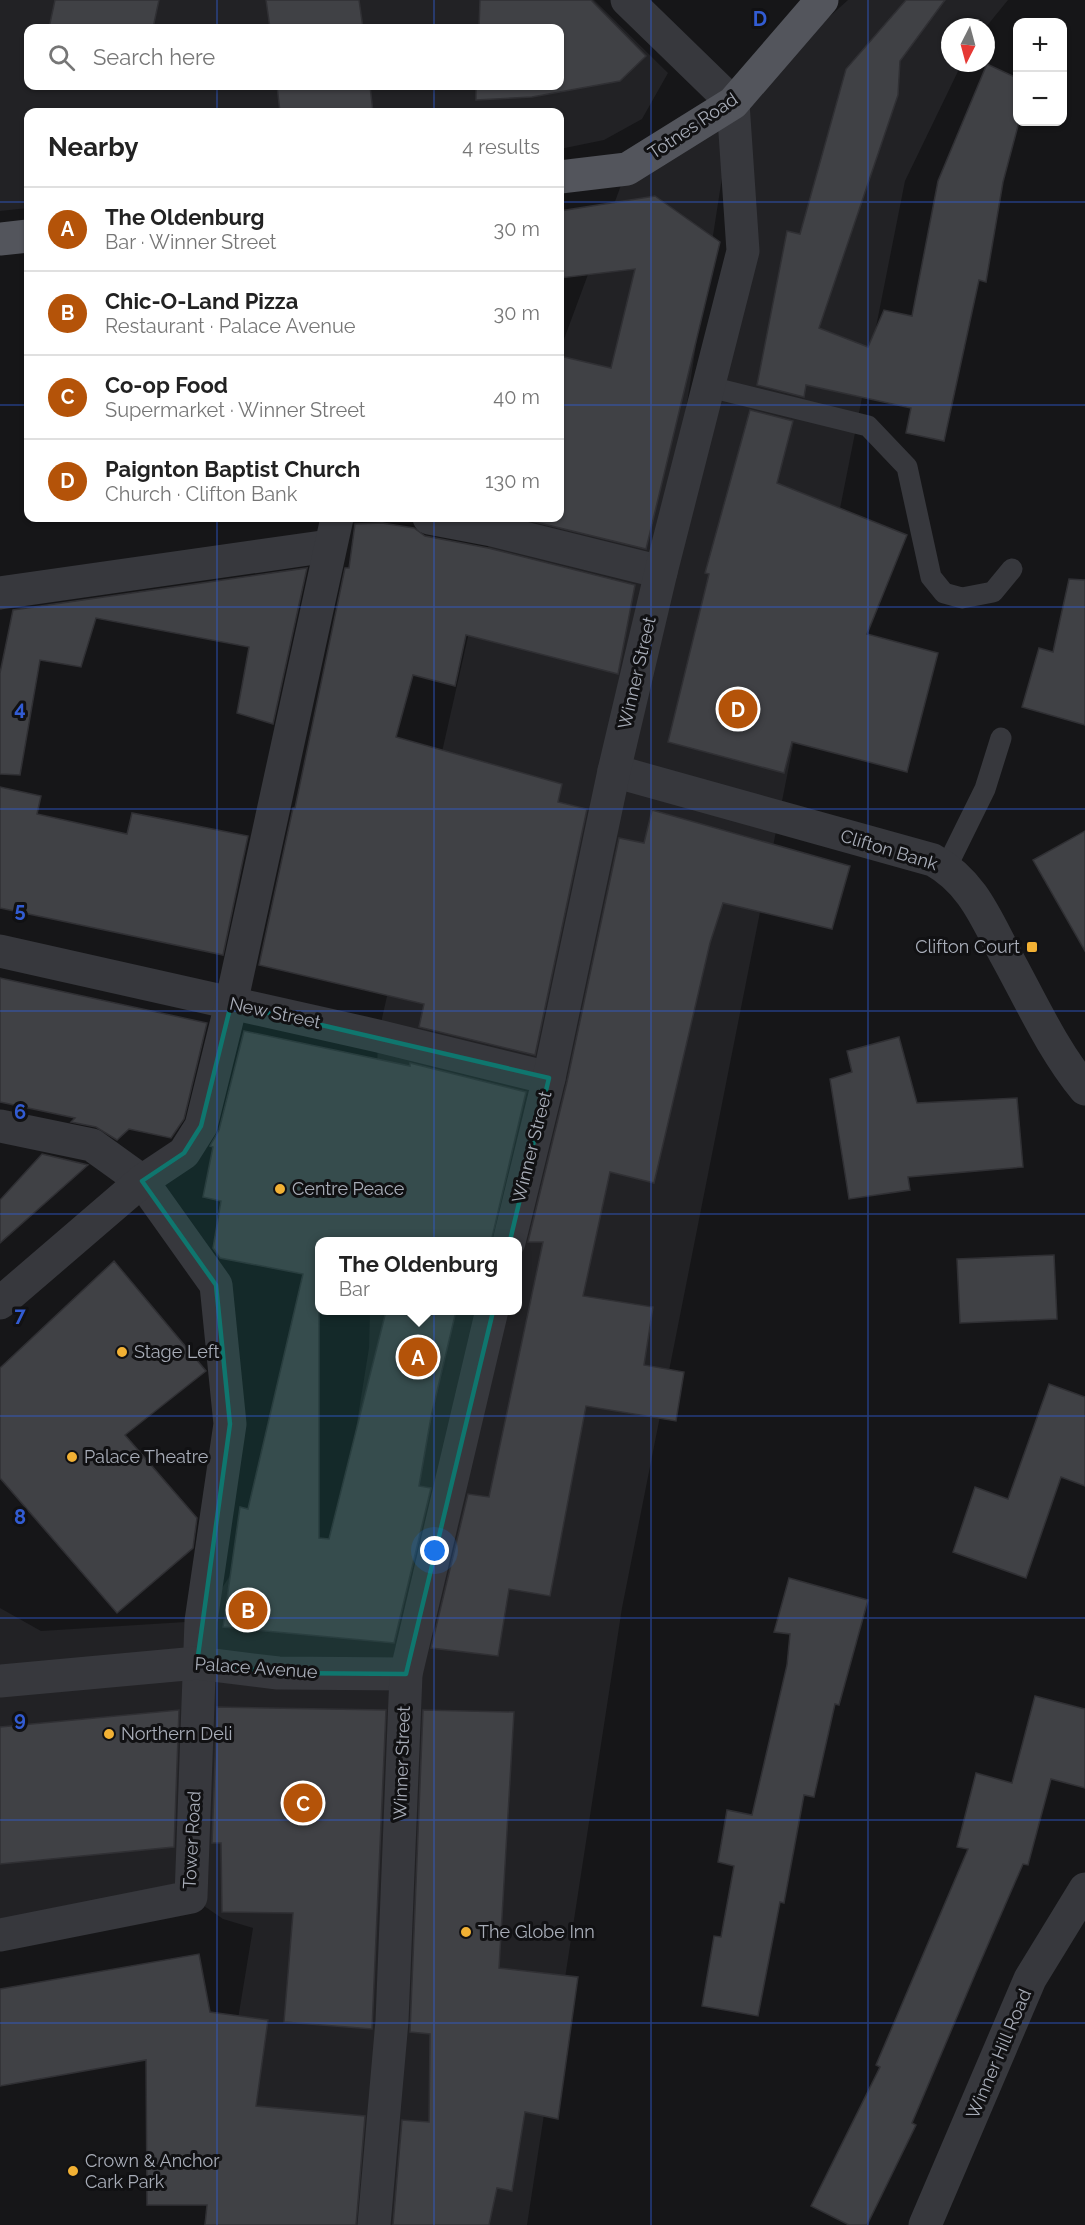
<!DOCTYPE html>
<html lang="en">
<head>
<meta charset="utf-8">
<style>
	:root { --surface:#fff; --page:#f6f6f6; --text:#222; --muted:#767676; --line:#e0e0e0; --accent:#b45309 }
	body { margin:0; font-family:Raleway,sans-serif; background:var(--page); color:var(--text) }
	.controls { position:absolute; right:18px; top:18px; display:grid; overflow:hidden; border-radius:12px; box-shadow:0 2px 4px #0004 }
	.controls button { width:54px; height:54px; display:grid; place-items:center; padding:0; border:0; border-bottom:2px solid var(--line); background:var(--surface); color:var(--text); font:30px sans-serif }
	.compass { position:absolute; left:941px; top:18px; width:54px; height:54px; border-radius:50%; background:var(--surface); box-shadow:0 2px 4px #0004; rotate:186deg }
	.you { position:absolute; left:435px; top:1551px; width:21px; height:21px; margin:-15px; border:4px solid #fff; border-radius:50%; background:#1a73e8; box-shadow:0 0 0 9px #1a73e833 }
	.badge { display:grid; place-items:center; width:39px; height:39px; border-radius:50%; background:var(--accent); color:#fff; font-size:20px; font-weight:700 }
	.pin { position:absolute; translate:-50% -50%; border:3px solid #fff; box-shadow:0 2px 6px #0006 }
	.popup { position:absolute; left:315px; top:1237px; width:207px; height:78px; box-sizing:border-box; display:grid; place-content:center; border-radius:12px; background:var(--surface); filter:drop-shadow(0 2px 4px #0005); font-size:20px; white-space:nowrap; color:var(--muted) }
	.popup b { font-size:22px; color:var(--text) }
	.popup::after { content:''; position:absolute; left:50%; top:100%; margin-left:-12px; border:12px solid transparent; border-top-color:var(--surface) }
	.list { margin:0; padding:0; list-style:none }
	h2 { display:flex; justify-content:space-between; align-items:center; height:78px; margin:0; padding:0 24px; font-size:26px }
	h2 small { font-size:20px; font-weight:400; color:var(--muted) }
	.list li { display:grid; grid-template-columns:39px 1fr auto; gap:18px; align-items:center; box-sizing:border-box; height:84px; padding:0 24px; border-top:2px solid var(--line) }
	.list b { display:block; font-size:22px; white-space:nowrap }
	.list p { margin:0; font-size:20px; white-space:nowrap; color:var(--muted) }
	.list em { font-size:20px; font-style:normal; color:var(--muted) }
	.icon { flex:none; width:33px; height:33px; fill:none; stroke:currentColor; stroke-width:2; stroke-linecap:round; stroke-linejoin:round }
	.map { position:relative; flex:none; width:1085px; height:2225px; overflow:hidden }
	.search { position:absolute; background:var(--surface); box-shadow:0 2px 4px #0004; left:24px; top:24px; width:540px; height:66px; display:flex; align-items:center; gap:15px; box-sizing:border-box; padding:0 21px; border-radius:12px; color:var(--muted); font-size:22px }
	.panel { position:absolute; background:var(--surface); box-shadow:0 2px 4px #0004; left:24px; top:108px; width:540px; height:414px; border-radius:12px }
	.map>svg:first-child { display:block }
	.built { fill:#222225; fill-rule:evenodd }
	.building { fill:#404145; stroke:#303034; stroke-width:1.5 }
	.lines { fill:none; stroke-linecap:round; stroke-linejoin:round }
	.service { stroke:#37383d; stroke-width:21 }
	.minor { stroke:#37383d; stroke-width:33 }
	.tertiary { stroke:#37383d; stroke-width:33 }
	.primary { stroke:#53555c; stroke-width:33 }
	.marked { fill:#0f766e; fill-opacity:0.2; stroke:#0f766e; stroke-width:4.5; stroke-linejoin:round }
	.grid { fill:none; stroke:#325cd3; stroke-width:1.5; stroke-opacity:0.55 }
	.poi-dot { fill:#f2b134; stroke:#111113; stroke-width:2 }
	.labels { text-anchor:middle; stroke-width:6; stroke-linejoin:round; paint-order:stroke }
	.street-label { font-size:18px; fill:#a8adb8; stroke:#111113 }
	.poi-label { font-size:18px; fill:#a8adb8; stroke:#111113; text-anchor:start }
	.grid-label { font-size:20px; text-anchor:middle; font-weight:bold; fill:#325cd3; stroke:#111113; stroke-width:6; stroke-linejoin:round; paint-order:stroke }
</style>
</head>
<body>
<div class="map">
<svg width="1085" height="2225" viewBox="0 0 1085 2225">
	<rect width="100%" height="100%" fill="#161618"/>
	<g class="built">
		<path d="M 0,0 L 594,0 L 668,73 L 642,119 L 604,140 L 560,149 L 560,112 L 28,112 L 28,208 L 0,211 ZM 28,28 L 560,28 L 560,86 L 28,86 Z"/>
		<path d="M 848,0 L 1008,0 L 986,27 L 950,27 L 950,63 L 962,63 L 905,181 L 622,1608 L 527,2225 L 204,2225 L 253,1928 L 223,1919 L 191,1897 L 0,1935 L 0,1608 L 41,1631 L 201,1621 L 231,1574 L 331,1584 L 369,1348 L 370,1311 L 517,1310 L 517,1242 L 372,1241 L 378,1036 L 492,530 L 497,518 L 560,518 L 560,350 L 627,169 L 733,103 ZM 733,107 L 743,251 L 662,564 Z"/>
	</g>
	<g class="building">
		<path d="M 55,0 L 159,0 L 153,28 L 49,28 Z"/>
		<path d="M 266,0 L 359,0 L 363,28 L 270,28 Z"/>
		<path d="M 480,0 L 591,0 L 646,56 L 620,81 L 532,97 L 476,100 L 476,86 L 560,86 L 560,28 L 479,28 Z"/>
		<path d="M 906,0 L 945,0 L 900,61 L 898,95 L 819,328 L 868,347 L 884,310 L 912,316 L 938,181 L 987,64 L 1017,78 L 1019,122 L 1003,182 L 986,282 L 979,280 L 944,441 L 906,433 L 911,408 L 806,385 L 804,397 L 757,385 L 787,231 L 800,234 L 846,69 Z"/>
		<path d="M 277,86 L 370,86 L 373,112 L 280,112 Z"/>
		<path d="M 655,196 L 720,242 L 646,549 L 519,518 L 560,518 L 560,356 L 611,368 L 635,269 L 560,278 L 560,211 Z"/>
		<path d="M 750,410 L 793,421 L 777,483 L 907,535 L 867,634 L 938,653 L 907,772 L 792,742 L 784,773 L 668,742 L 709,574 L 705,573 Z"/>
		<path d="M 382,523 L 414,528 L 425,536 L 488,548 L 635,585 L 618,674 L 466,635 L 455,686 L 413,675 L 396,737 L 562,784 L 558,802 L 587,809 L 535,1055 L 419,1027 L 424,1004 L 259,965 L 293,808 L 295,808 L 345,568 L 349,568 L 355,524 Z"/>
		<path d="M 307,568 L 273,724 L 237,713 L 249,647 L 96,618 L 81,667 L 40,660 L 20,775 L 0,774 L 0,673 L 13,610 Z"/>
		<path d="M 1069,579 L 1085,580 L 1085,725 L 1022,707 L 1039,648 L 1053,652 Z"/>
		<path d="M 0,787 L 41,796 L 37,814 L 127,834 L 132,813 L 248,836 L 223,955 L 0,908 Z"/>
		<path d="M 652,810 L 850,866 L 832,929 L 723,903 L 710,943 L 654,1183 L 610,1172 L 583,1296 L 653,1307 L 644,1365 L 684,1372 L 676,1421 L 586,1406 L 550,1596 L 509,1589 L 498,1656 L 431,1648 L 468,1494 L 489,1497 L 543,1242 L 528,1242 L 567,1082 L 619,838 L 644,843 Z"/>
		<path d="M 1085,831 L 1085,951 L 1033,860 Z"/>
		<path d="M 0,978 L 207,1023 L 184,1119 L 171,1138 L 129,1129 L 117,1140 L 96,1127 L 71,1122 L 75,1118 L 0,1102 Z"/>
		<path d="M 244,1031 L 410,1066 L 410,1063 L 526,1092 L 491,1242 L 319,1242 L 319,1538 L 329,1539 L 386,1311 L 456,1311 L 431,1417 L 419,1486 L 431,1488 L 394,1643 L 223,1627 L 240,1507 L 248,1509 L 303,1274 L 220,1258 L 213,1248 L 221,1201 L 203,1197 L 213,1147 L 210,1146 L 219,1130 Z"/>
		<path d="M 899,1037 L 917,1103 L 1017,1098 L 1023,1167 L 908,1177 L 910,1190 L 849,1199 L 830,1079 L 852,1072 L 847,1051 Z"/>
		<path d="M 42,1154 L 88,1165 L 0,1243 L 0,1200 Z"/>
		<path d="M 1054,1255 L 1057,1319 L 960,1323 L 957,1259 Z"/>
		<path d="M 114,1261 L 206,1371 L 125,1435 L 197,1518 L 193,1548 L 117,1613 L 0,1478 L 0,1368 Z"/>
		<path d="M 1049,1384 L 1085,1397 L 1085,1486 L 1061,1477 L 1026,1578 L 953,1552 L 975,1487 L 1008,1499 Z"/>
		<path d="M 789,1578 L 868,1600 L 839,1705 L 835,1704 L 814,1797 L 804,1795 L 784,1903 L 780,1902 L 758,2016 L 702,2006 L 714,1936 L 721,1937 L 734,1866 L 718,1862 L 727,1810 L 752,1815 L 787,1665 L 790,1634 L 774,1632 Z"/>
		<path d="M 1035,1696 L 1085,1709 L 1085,1788 L 1051,1779 L 1028,1865 L 1023,1864 L 976,1972 L 912,2123 L 916,2125 L 867,2225 L 849,2225 L 811,2206 L 880,2067 L 876,2065 L 968,1849 L 957,1847 L 976,1773 L 1012,1783 Z"/>
		<path d="M 217,1707 L 386,1710 L 372,2029 L 284,2022 L 293,1913 L 222,1912 L 221,1843 L 212,1843 Z"/>
		<path d="M 179,1710 L 174,1847 L 0,1864 L 0,1727 Z"/>
		<path d="M 423,1710 L 514,1712 L 499,1968 L 578,1977 L 558,2119 L 525,2112 L 512,2191 L 497,2188 L 489,2225 L 393,2225 L 402,2120 L 429,2122 L 430,2034 L 410,2032 Z"/>
		<path d="M 199,1954 L 210,2012 L 268,2020 L 256,2106 L 365,2116 L 356,2225 L 205,2225 L 207,2205 L 147,2205 L 146,2060 L 0,2086 L 0,1989 Z"/>
	</g>
	<g class="lines">
		<g class="service">
			<path d="M 710,387 L 868,426 L 907,467 L 931,577 L 944,593 L 962,598 L 993,592 L 1012,569"/>
			<path d="M 946,868 L 985,789 L 1001,738"/>
		</g>
		<g class="minor">
			<path d="M 429,518 L 492,530 L 661,572"/>
			<path d="M 0,593 L 329,546"/>
			<path d="M 614,771 L 933,860 C 972,882 985,916 1005,954 C 1030,999 1052,1049 1085,1089"/>
			<path d="M 0,951 L 378,1036 L 549,1078"/>
			<path d="M 0,1126 L 92,1145 L 142,1181 L 216,1285 L 230,1424 L 201,1621 L 191,1897 L 0,1935"/>
			<path d="M 0,1303 L 142,1181 L 184,1153 L 201,1126 L 231,1004 L 337,518"/>
			<path d="M 0,1681 L 197,1663 L 278,1673 L 406,1674"/>
			<path d="M 925,2225 L 1030,1979 L 1085,1889"/>
		</g>
		<g class="tertiary">
			<path d="M 509,1242 L 549,1078 L 614,771 L 661,572 L 743,251 L 733,103 L 627,0"/>
			<path d="M 374,2225 L 392,2021 L 406,1674 L 492,1310"/>
		</g>
		<g class="primary">
			<path d="M 560,177 L 627,169 L 733,103 L 822,0"/>
			<path d="M 0,239 L 28,236"/>
		</g>
	</g>
	<path class="marked" d="M 231,1004 L 549,1078 L 406,1674 L 278,1673 L 197,1663 L 230,1424 L 216,1285 L 142,1181 L 184,1153 L 201,1126 Z"/>
	<path class="grid" d="M 217,0 L 217,28M 434,0 L 434,28M 651,0 L 651,2225M 868,0 L 868,2225M 217,86 L 217,112M 434,86 L 434,112M 0,202 L 28,202M 560,202 L 1085,202M 0,405 L 28,405M 560,405 L 1085,405M 217,518 L 217,2225M 434,518 L 434,2225M 0,607 L 1085,607M 0,809 L 1085,809M 0,1011 L 1085,1011M 0,1214 L 1085,1214M 0,1416 L 1085,1416M 0,1618 L 1085,1618M 0,1820 L 1085,1820M 0,2023 L 1085,2023"/>
	<g class="poi-dot">
		<rect x="1026" y="941" width="12" height="12" rx="3"/>
		<circle cx="280" cy="1189" r="6"/>
		<circle cx="122" cy="1352" r="6"/>
		<circle cx="72" cy="1457" r="6"/>
		<circle cx="109" cy="1734" r="6"/>
		<circle cx="466" cy="1932" r="6"/>
		<circle cx="73" cy="2171" r="6"/>
	</g>
	<g class="labels">
		<g class="street-label">
			<text transform="translate(693 126) rotate(-34)" y="6">Totnes Road</text>
			<text transform="translate(637 673) rotate(-77)" y="6">Winner Street</text>
			<text transform="translate(889 850) rotate(17)" y="6">Clifton Bank</text>
			<text transform="translate(275 1013) rotate(12)" y="6">New Street</text>
			<text transform="translate(532 1147) rotate(-76)" y="6">Winner Street</text>
			<text transform="translate(256 1668) rotate(4)" y="6">Palace Avenue</text>
			<text transform="translate(402 1763) rotate(-88)" y="6">Winner Street</text>
			<text transform="translate(192 1840) rotate(-87)" y="6">Tower Road</text>
			<text transform="translate(999 2054) rotate(-67)" y="6">Winner Hill Road</text>
		</g>
		<g class="poi-label">
			<text x="1020" y="953" text-anchor="end">Clifton Court</text>
			<text x="292" y="1195">Centre Peace</text>
			<text x="134" y="1358">Stage Left</text>
			<text x="84" y="1463">Palace Theatre</text>
			<text x="121" y="1740">Northern Deli</text>
			<text x="478" y="1938">The Globe Inn</text>
			<text x="85" y="2167">Crown &amp; Anchor<tspan x="85" dy="21">Cark Park</tspan></text>
		</g>
	</g>
	<g class="grid-label">
		<text x="760" y="26">D</text>
		<text x="20" y="715">4</text>
		<text x="20" y="917">5</text>
		<text x="20" y="1119">6</text>
		<text x="20" y="1322">7</text>
		<text x="20" y="1524">8</text>
		<text x="20" y="1726">9</text>
	</g>
</svg>
<div class="controls">
<button>+</button>
<button>−</button>
</div>
<svg class="compass" viewBox="-18 -18 36 36"><path d="M0-13l5 13h-10z" fill="#e53935"/><path d="M0 13l5-13h-10z" fill="#767676"/></svg>
<div class="you"></div>
<div class="pin badge" style="left:418px;top:1357px">A</div>
<div class="popup"><b>The Oldenburg</b>Bar</div>
<div class="pin badge" style="left:248px;top:1610px">B</div>
<div class="pin badge" style="left:303px;top:1803px">C</div>
<div class="pin badge" style="left:738px;top:709px">D</div>
<div class="search"><svg class="icon" aria-label="search" viewBox="0 0 24 24"><circle cx="10" cy="10" r="6"/><path d="M15 15l6 6"/></svg>Search here</div>
<section class="panel">
<h2>Nearby<small>4 results</small></h2>
<ul class="list">
<li><span class="badge">A</span><div><b>The Oldenburg</b><p>Bar · Winner Street</p></div><em>30 m</em></li>
<li><span class="badge">B</span><div><b>Chic-O-Land Pizza</b><p>Restaurant · Palace Avenue</p></div><em>30 m</em></li>
<li><span class="badge">C</span><div><b>Co-op Food</b><p>Supermarket · Winner Street</p></div><em>40 m</em></li>
<li><span class="badge">D</span><div><b>Paignton Baptist Church</b><p>Church · Clifton Bank</p></div><em>130 m</em></li>
</ul>
</section>
</div>
</body>
</html>
